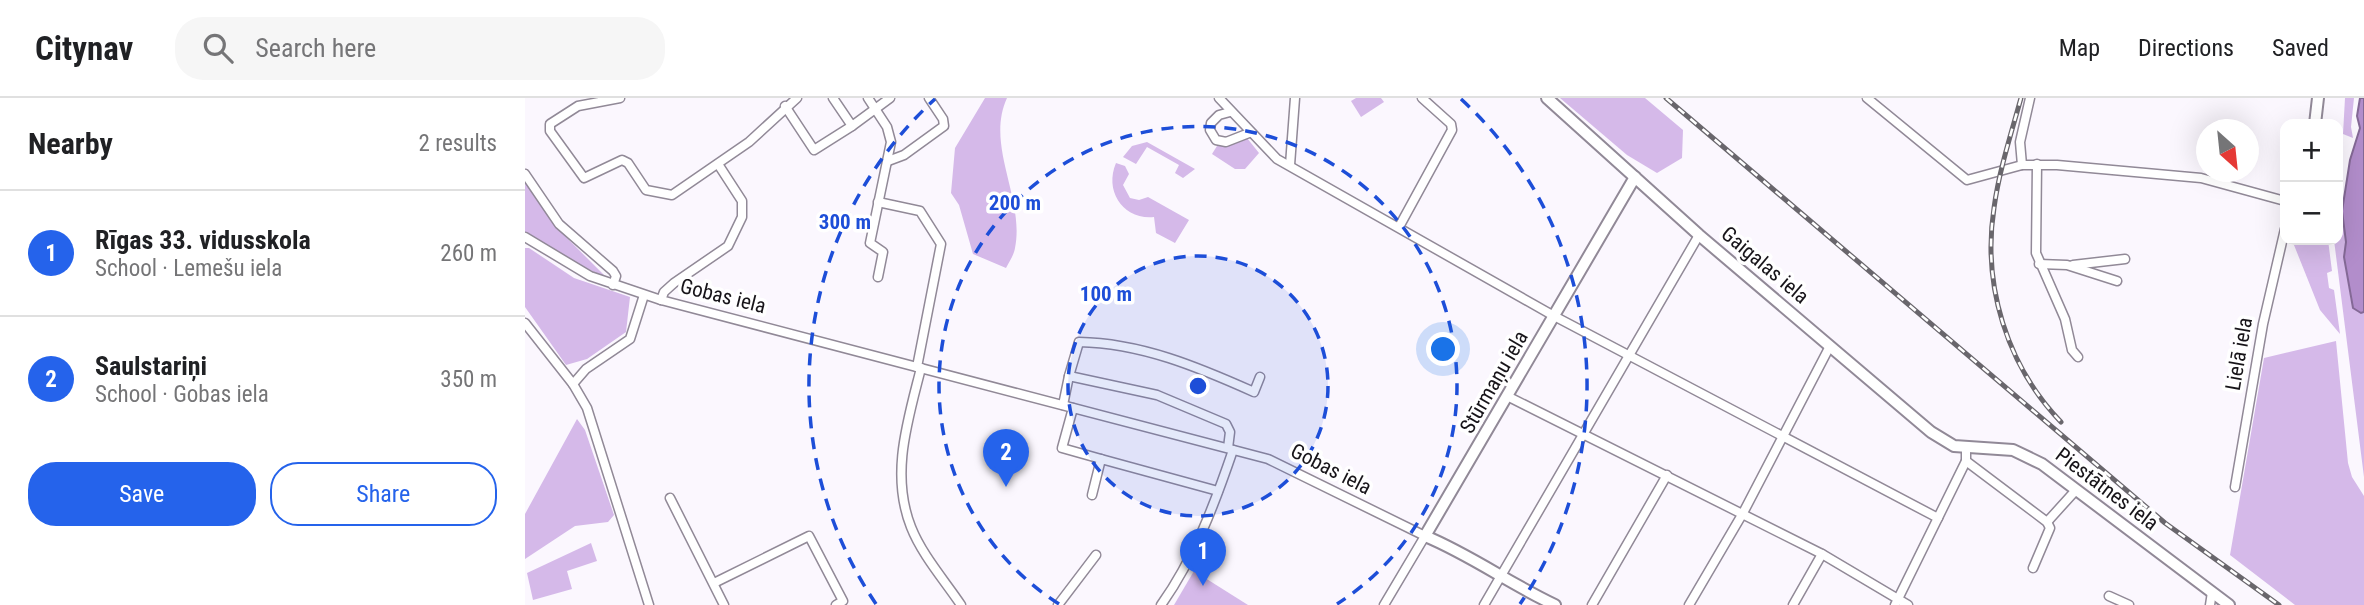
<!DOCTYPE html>
<html lang="en">
<head>
<meta charset="utf-8">
<style>
	:root { --surface:#fff; --page:#f6f6f6; --text:#202124; --muted:#757577; --line:#e0e0e0; --accent:#2563eb }
	body { margin:0; font-family:"Roboto Condensed",sans-serif; background:var(--page); color:var(--text) }
	.controls { position:absolute; right:21px; top:21px; display:grid; overflow:hidden; border-radius:14px; box-shadow:0 7px 28px #0002 }
	.controls button { width:63px; height:63px; display:grid; place-items:center; padding:0; border:0; border-bottom:2px solid var(--line); background:var(--surface); color:var(--text); font:35px sans-serif }
	.compass { position:absolute; left:1671px; top:21px; width:63px; height:63px; border-radius:50%; background:var(--surface); box-shadow:0 7px 28px #0002; rotate:153deg }
	.you { position:absolute; left:919px; top:252px; width:24px; height:24px; margin:-18px; border:5px solid #fff; border-radius:50%; background:#1a73e8; box-shadow:0 0 0 10px #1a73e833 }
	.badge { display:grid; place-items:center; width:46px; height:46px; border-radius:50%; background:var(--accent); color:#fff; font-size:23px; font-weight:700 }
	.pin { position:absolute; translate:-50% -58px; filter:drop-shadow(0 2px 4px #0008) }
	.pin::after { content:''; position:absolute; top:37px; width:24px; height:21px; background:inherit; clip-path:polygon(0 0,100% 0,50% 100%) }
	.list { margin:0; padding:0; list-style:none }
	h2 { display:flex; justify-content:space-between; align-items:center; height:91px; margin:0; padding:0 28px; font-size:30px }
	h2 small { font-size:23px; font-weight:400; color:var(--muted) }
	.list li { display:grid; grid-template-columns:46px 1fr auto; gap:21px; align-items:center; box-sizing:border-box; height:126px; padding:0 28px; border-top:2px solid var(--line) }
	.list b { display:block; font-size:26px; white-space:nowrap }
	.list p { margin:0; font-size:23px; white-space:nowrap; color:var(--muted) }
	.list em { font-size:23px; font-style:normal; color:var(--muted) }
	.actions { display:flex; gap:14px; padding:21px 28px }
	.actions a { flex:1; padding:16px 0; border:2px solid var(--accent); border-radius:28px; text-align:center; font-size:24px; color:var(--accent) }
	.actions .main { background:var(--accent); color:#fff }
	.icon { flex:none; width:38px; height:38px; fill:none; stroke:currentColor; stroke-width:2; stroke-linecap:round; stroke-linejoin:round }
	.map { position:relative; flex:none; width:1839px; height:507px; overflow:hidden }
	header { display:flex; align-items:center; gap:42px; box-sizing:border-box; height:98px; padding:0 35px; background:var(--surface); border-bottom:2px solid var(--line) }
	header strong { font-size:33px }
	nav { display:flex; gap:38px; margin-inline-start:auto; font-size:24px }
	.search { width:490px; height:63px; background:var(--page); display:flex; align-items:center; gap:18px; box-sizing:border-box; padding:0 24px; border-radius:28px; color:var(--muted); font-size:26px }
	main { display:flex }
	aside { flex:1; background:var(--surface) }
	.map>svg:first-child { display:block }
	.green { fill:#d5b9e9 }
	.water { fill:#b28dcb; stroke:#846996; stroke-width:2 }
	.lines { fill:none; stroke-linecap:round; stroke-linejoin:round }
	.street-casing { stroke:#918997; stroke-width:11 }
	.secondary-casing { stroke:#918997; stroke-width:14 }
	.street { stroke:#fff; stroke-width:8 }
	.secondary { stroke:#fff; stroke-width:10 }
	.rail-casing { stroke:#69666c; stroke-width:5 }
	.rail { stroke:#fff; stroke-width:2.5; stroke-dasharray:8; stroke-linecap:butt }
	.ring { fill:none; stroke:#1d4ed8; stroke-width:3.5; stroke-dasharray:12 9 }
	.labels { text-anchor:middle; stroke-width:7; stroke-linejoin:round; paint-order:stroke }
	.street-label { font-size:21px; fill:#171419; stroke:#fff }
	.centre { fill:#1d4ed8; stroke:#fff; stroke-width:3.5 }
	.ring-label { font-size:21px; text-anchor:middle; font-weight:bold; fill:#1d4ed8; stroke:#fff; stroke-width:7; stroke-linejoin:round; paint-order:stroke }
</style>
</head>
<body>
<header>
<strong>Citynav</strong>
<div class="search"><svg class="icon" aria-label="search" viewBox="0 0 24 24"><circle cx="10" cy="10" r="6"/><path d="M15 15l6 6"/></svg>Search here</div>
<nav><a>Map</a><a>Directions</a><a>Saved</a></nav>
</header>
<main>
<aside>
<h2>Nearby<small>2 results</small></h2>
<ul class="list">
<li><span class="badge">1</span><div><b>Rīgas 33. vidusskola</b><p>School · Lemešu iela</p></div><em>260 m</em></li>
<li><span class="badge">2</span><div><b>Saulstariņi</b><p>School · Gobas iela</p></div><em>350 m</em></li>
</ul>
<div class="actions"><a class="main">Save</a><a>Share</a></div>
</aside>
<div class="map">
<svg width="1839" height="507" viewBox="0 0 1839 507">
	<rect width="100%" height="100%" fill="#fbf7fe"/>
	<g class="green">
		<path d="M 460,0 L 482,0 C 460,48 500,100 490,150 C 489,157 484,164 481,170 L 448,156 L 434,107 L 426,95 L 430,50 Z"/>
		<path d="M 831,0 L 856,0 L 859,4 L 836,19 L 826,3 Z"/>
		<path d="M 1035,0 L 1120,0 L 1158,32 L 1157,60 L 1132,75 L 1102,57 Z"/>
		<path d="M 1820,0 L 1829,0 L 1826,29 L 1828,40 L 1818,36 Z"/>
		<path d="M 722,40 L 734,55 L 720,71 L 710,71 L 687,56 L 692,48 L 703,48 Z"/>
		<path d="M 622,44 L 670,71 L 658,80 L 650,75 L 654,67 L 622,49 L 611,66 L 598,59 L 607,48 Z"/>
		<path d="M 591,65 L 600,68 L 604,76 L 598,87 L 605,100 L 614,102 L 623,99 L 664,122 L 650,145 L 631,135 L 629,119 C 598,122 579,93 591,65 Z"/>
		<path d="M 0,83 L 31,129 L 82,180 L 41,161 L 0,134 Z"/>
		<path d="M 1813,90 L 1818,96 L 1822,154 L 1819,159 L 1826,202 L 1836,215 L 1839,214 L 1839,379 L 1809,142 L 1813,142 Z"/>
		<path d="M 1767,142 L 1803,142 L 1807,173 L 1802,175 L 1804,190 L 1809,192 L 1815,236 L 1795,212 Z"/>
		<path d="M 0,150 L 4,150 L 49,180 L 105,199 L 101,234 L 62,261 L 41,267 L 0,209 Z"/>
		<path d="M 1811,243 L 1823,365 L 1827,379 L 1839,398 L 1839,507 L 1770,507 L 1705,457 L 1739,260 Z"/>
		<path d="M 52,321 L 60,332 L 89,417 L 83,424 L 50,428 L 0,461 L 0,416 Z"/>
		<path d="M 66,445 L 72,463 L 42,473 L 47,491 L 8,502 L 2,475 Z"/>
		<path d="M 669,473 L 723,507 L 649,507 Z"/>
	</g>
	<path class="water" d="M 1835,0 L 1839,0 L 1839,214 L 1836,215 L 1828,210 L 1819,159 L 1821,144 L 1817,113 L 1825,62 L 1835,30 L 1832,18 Z"/>
	<g class="lines">
		<g class="street-casing">
			<g id="street">
				<path d="M 95,0 L 53,8 L 25,26 L 25,33 L 59,80 L 97,62 L 103,65 L 121,92 L 147,97 L 224,44 L 272,0"/>
				<path d="M 308,0 L 327,28 L 365,0"/>
				<path d="M 343,0 L 362,29 L 366,44 L 345,145 L 358,154 L 353,179"/>
				<path d="M 694,0 L 752,61 L 1029,218 L 1413,420"/>
				<path d="M 1342,0 L 1442,82 L 1497,67 L 1532,67 L 1676,80 L 1760,103"/>
				<path d="M 260,8 L 289,52 L 327,28"/>
				<path d="M 705,14 L 694,17 L 686,25 L 685,32 L 691,42 L 701,44 L 724,35"/>
				<path d="M 363,63 L 379,57 L 419,28 L 418,21 L 404,0"/>
				<path d="M 1512,66 L 1511,155 L 1540,221 L 1547,252 L 1553,259"/>
				<path d="M 765,67 L 770,0"/>
				<path d="M 1497,67 L 1495,44 L 1505,0"/>
				<path d="M 0,76 L 34,126 L 88,173 L 91,178 L 88,187"/>
				<path d="M 353,104 L 395,113 L 416,146 L 392,269"/>
				<path d="M 874,129 L 927,32 L 926,26 L 897,0"/>
				<path d="M 0,139 L 65,178 L 136,202 L 743,361 L 900,438 L 859,507"/>
				<path d="M 1514,166 L 1542,167 L 1592,183"/>
				<path d="M 1548,167 L 1600,161"/>
				<path d="M 136,202 L 139,194 L 149,185 L 203,148 L 217,119 L 217,103 L 193,66"/>
				<path d="M 0,225 L 48,286 L 62,310 L 124,507"/>
				<path d="M 396,270 C 383,322 365,376 386,429 C 397,457 420,483 436,507"/>
				<path d="M 544,278 L 554,244 C 616,245 673,269 729,294 L 735,279"/>
				<path d="M 48,286 L 61,271 L 105,241 L 119,197"/>
				<path d="M 982,298 L 1297,456 L 1383,507"/>
				<path d="M 538,307 L 544,278 L 632,297 L 701,326 L 705,334 L 703,350"/>
				<path d="M 548,310 L 537,350 L 576,361"/>
				<path d="M 1441,351 L 1441,363 L 1522,424 L 1525,430 L 1508,470"/>
				<path d="M 1710,389 L 1738,226 L 1760,131"/>
				<path d="M 567,397 L 576,361 L 693,393"/>
				<path d="M 145,400 L 199,507"/>
				<path d="M 1522,424 L 1551,392"/>
				<path d="M 189,485 L 284,438 L 318,503 L 311,507"/>
				<path d="M 1584,498 L 1604,507"/>
				<path d="M 533,507 L 571,457"/>
				<path d="M 636,507 C 669,461 690,405 708,352"/>
				<path d="M 959,507 L 1174,137"/>
				<path d="M 1067,507 L 1142,377"/>
				<path d="M 1164,507 L 1218,415 L 1305,248"/>
				<path d="M 1268,507 L 1297,456"/>
				<path d="M 1370,507 L 1441,363"/>
				<path d="M 1685,507 L 1687,494"/>
			</g>
		</g>
		<g class="secondary-casing">
			<g id="secondary">
				<path d="M 1022,0 L 1174,137 L 1406,334 L 1429,348 L 1488,352 L 1517,366 L 1704,507"/>
				<path d="M 1790,26 L 1793,0"/>
				<path d="M 1030,507 C 985,486 946,457 900,438 L 1110,79"/>
			</g>
		</g>
		<use href="#street" class="street"/>
		<use href="#secondary" class="secondary"/>
		<g class="rail-casing">
			<g id="rail">
				<path d="M 1141,0 L 1640,425 L 1754,507"/>
				<path d="M 1496,0 C 1486,36 1474,73 1469,110 C 1457,187 1482,268 1536,324"/>
			</g>
		</g>
		<use href="#rail" class="rail"/>
	</g>
	<circle cx="673" cy="288" r="130" fill="#1d4ed8" fill-opacity=".12"/>
	<g class="ring">
		<circle cx="673" cy="288" r="130"/>
		<path d="M534 506A259 259 0 1 1 812 506"/>
		<path d="M351 506A389 389 0 0 1 410 1M936 1A389 389 0 0 1 995 506"/>
	</g>
	<g class="labels">
		<g class="street-label">
			<text transform="translate(1240 167) rotate(40)" y="7">Gaigalas iela</text>
			<text transform="translate(198 198) rotate(14)" y="7">Gobas iela</text>
			<text transform="translate(1714 256) rotate(-80)" y="7">Lielā iela</text>
			<text transform="translate(969 284) rotate(-60)" y="7">Stūrmaņu iela</text>
			<text transform="translate(806 371) rotate(27)" y="7">Gobas iela</text>
			<text transform="translate(1582 391) rotate(37)" y="7">Piestātnes iela</text>
		</g>
	</g>
	<circle cx="673" cy="288" r="10" class="centre"/>
	<g class="ring-label">
		<text x="490" y="112">200 m</text>
		<text x="320" y="131">300 m</text>
		<text x="581" y="203">100 m</text>
	</g>
</svg>
<div class="controls">
<button>+</button>
<button>−</button>
</div>
<svg class="compass" viewBox="-18 -18 36 36"><path d="M0-13l5 13h-10z" fill="#e53935"/><path d="M0 13l5-13h-10z" fill="#757577"/></svg>
<div class="you"></div>
<div class="pin badge" style="left:678px;top:488px">1</div>
<div class="pin badge" style="left:481px;top:389px">2</div>
</div>
</main>
</body>
</html>
